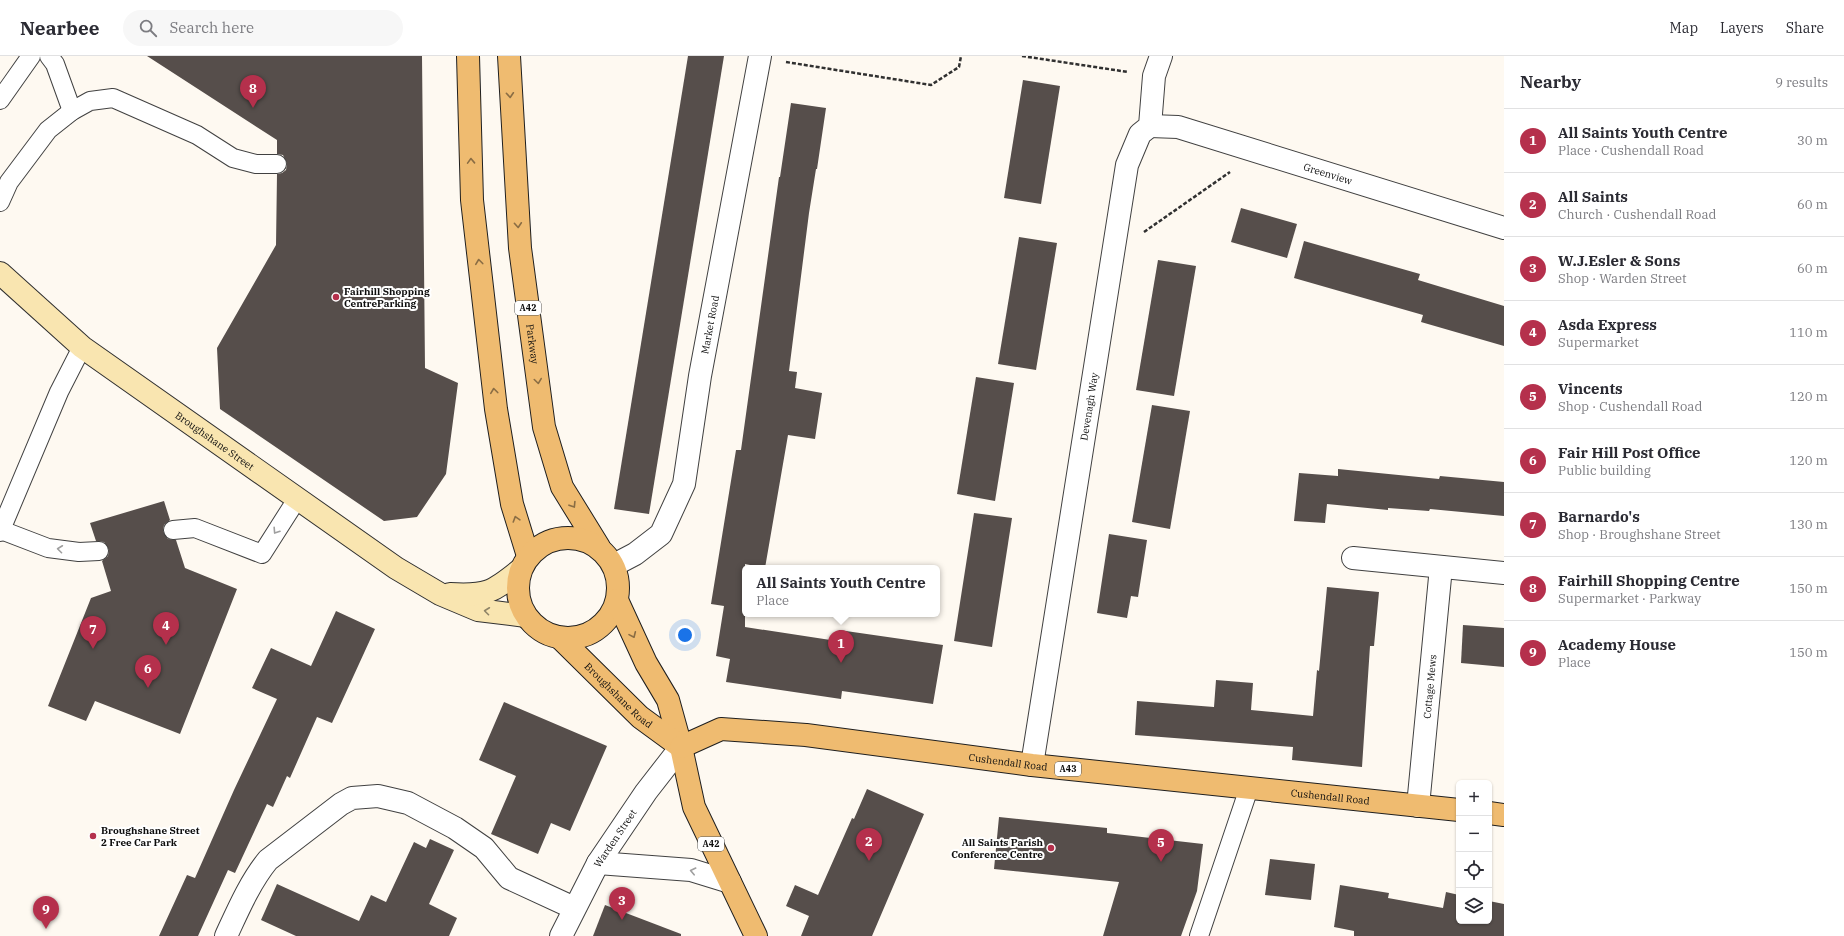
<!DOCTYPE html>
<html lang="en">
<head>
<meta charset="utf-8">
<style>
	:root { --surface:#fff; --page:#f7f7f7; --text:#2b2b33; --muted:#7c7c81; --line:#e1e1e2; --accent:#b5304c }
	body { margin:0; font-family:"IBM Plex Serif",serif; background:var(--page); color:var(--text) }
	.controls { position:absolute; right:12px; bottom:12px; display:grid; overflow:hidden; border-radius:6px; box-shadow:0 1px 3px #0004 }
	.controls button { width:36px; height:36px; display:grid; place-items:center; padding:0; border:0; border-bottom:1px solid var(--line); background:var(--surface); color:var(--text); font:20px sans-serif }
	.you { position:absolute; left:685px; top:579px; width:14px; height:14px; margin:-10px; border:3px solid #fff; border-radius:50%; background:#1a73e8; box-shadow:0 0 0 6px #1a73e833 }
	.badge { display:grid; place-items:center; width:26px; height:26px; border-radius:50%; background:var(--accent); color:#fff; font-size:13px; font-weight:700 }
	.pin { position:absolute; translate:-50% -33px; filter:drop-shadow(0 1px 2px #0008) }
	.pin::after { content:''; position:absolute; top:21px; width:14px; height:12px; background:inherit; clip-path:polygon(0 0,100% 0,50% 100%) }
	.popup { position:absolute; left:742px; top:509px; width:198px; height:52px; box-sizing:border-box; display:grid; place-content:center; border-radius:6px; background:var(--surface); filter:drop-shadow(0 1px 3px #0005); font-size:13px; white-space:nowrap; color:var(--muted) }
	.popup b { font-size:15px; color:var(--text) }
	.popup::after { content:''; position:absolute; left:50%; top:100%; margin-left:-8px; border:8px solid transparent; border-top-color:var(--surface) }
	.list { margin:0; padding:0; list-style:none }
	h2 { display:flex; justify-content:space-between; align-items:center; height:52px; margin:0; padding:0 16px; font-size:17px }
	h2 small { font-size:13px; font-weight:400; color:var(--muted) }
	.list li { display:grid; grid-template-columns:26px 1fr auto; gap:12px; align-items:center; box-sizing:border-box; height:64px; padding:0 16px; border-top:1px solid var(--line) }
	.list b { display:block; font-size:15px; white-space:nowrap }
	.list p { margin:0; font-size:13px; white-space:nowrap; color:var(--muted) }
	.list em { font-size:13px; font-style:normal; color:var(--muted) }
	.icon { flex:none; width:22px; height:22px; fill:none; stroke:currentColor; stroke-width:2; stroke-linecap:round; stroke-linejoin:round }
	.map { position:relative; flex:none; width:1504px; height:880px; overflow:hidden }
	header { display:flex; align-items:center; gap:24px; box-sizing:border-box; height:56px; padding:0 20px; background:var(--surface); border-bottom:1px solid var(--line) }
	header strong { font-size:19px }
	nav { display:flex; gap:22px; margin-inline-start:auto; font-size:14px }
	.search { width:280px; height:36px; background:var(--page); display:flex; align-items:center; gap:10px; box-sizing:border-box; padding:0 14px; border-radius:22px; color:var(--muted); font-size:15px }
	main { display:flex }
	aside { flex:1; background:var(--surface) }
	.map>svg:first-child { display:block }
	.building { fill:#564e4b }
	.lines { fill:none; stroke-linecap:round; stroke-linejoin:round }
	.lane-casing { stroke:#414141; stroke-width:20 }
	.street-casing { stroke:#414141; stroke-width:24 }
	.secondary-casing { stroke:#303030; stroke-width:24 }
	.primary-casing { stroke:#1f1f1f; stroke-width:24 }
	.path { stroke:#303030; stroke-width:2.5; stroke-dasharray:4 2; stroke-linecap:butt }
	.lane { stroke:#fff; stroke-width:18 }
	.street { stroke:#fff; stroke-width:22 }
	.secondary { stroke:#f9e5b0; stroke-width:22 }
	.primary { stroke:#efbb70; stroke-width:22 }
	.oneway { stroke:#8a6d44 }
	.oneway2 { stroke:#9f9f9f }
	.oneway3 { stroke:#8f8467 }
	.poi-dot { fill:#b5304c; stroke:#fff; stroke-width:1.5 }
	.labels { text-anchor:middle; stroke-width:4; stroke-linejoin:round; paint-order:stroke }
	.shield { fill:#fff; stroke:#565656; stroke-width:1 }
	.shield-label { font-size:9px; font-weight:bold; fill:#0e0e0e }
	.street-label { font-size:10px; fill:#0e0e0e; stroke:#fff }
	.poi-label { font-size:10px; font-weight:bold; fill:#0e0e0e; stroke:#fff; text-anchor:start }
</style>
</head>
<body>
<header>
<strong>Nearbee</strong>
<div class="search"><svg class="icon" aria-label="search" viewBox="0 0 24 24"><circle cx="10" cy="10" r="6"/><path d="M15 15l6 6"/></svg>Search here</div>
<nav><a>Map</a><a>Layers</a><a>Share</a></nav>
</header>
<main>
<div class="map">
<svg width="1504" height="880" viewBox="0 0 1504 880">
	<rect width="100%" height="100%" fill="#fef9f1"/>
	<g class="building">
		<path d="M 147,0 L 422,0 L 425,312 L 458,327 L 446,418 L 417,461 L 384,465 L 220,353 L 217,292 L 276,189 L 277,118 L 282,117 L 286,114 L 287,108 L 283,99 L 277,98 L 277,84 Z"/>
		<path d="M 688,0 L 724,0 L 649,458 L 614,453 Z"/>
		<path d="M 1023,24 L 1060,30 L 1041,148 L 1004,142 Z"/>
		<path d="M 791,47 L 826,52 L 817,113 L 816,113 L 809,157 L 789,315 L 797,316 L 795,332 L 822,337 L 815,383 L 788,379 L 765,512 L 745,508 L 745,571 L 837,585 L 839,574 L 943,589 L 933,648 L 842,635 L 841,643 L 726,626 L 730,603 L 716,600 L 724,550 L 711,548 L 736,394 L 741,394 L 779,121 L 780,121 Z"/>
		<path d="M 1241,152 L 1297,168 L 1287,202 L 1231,186 Z"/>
		<path d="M 1019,181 L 1057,187 L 1036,314 L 998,308 Z"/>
		<path d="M 1304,185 L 1420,218 L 1418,224 L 1504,250 L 1504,290 L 1421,266 L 1423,259 L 1294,222 Z"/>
		<path d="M 1158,204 L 1196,210 L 1174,340 L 1136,334 Z"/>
		<path d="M 976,321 L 1014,327 L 995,445 L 957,438 Z"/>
		<path d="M 1152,349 L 1190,355 L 1170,473 L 1132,466 Z"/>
		<path d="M 1338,413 L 1439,423 L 1440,420 L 1504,426 L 1504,460 L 1430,453 L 1429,455 L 1388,452 L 1388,454 L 1327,448 L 1325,467 L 1294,465 L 1299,417 L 1338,420 Z"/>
		<path d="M 164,445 L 170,464 L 164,469 L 163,475 L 168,483 L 176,484 L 185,512 L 237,533 L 180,678 L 95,645 L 86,665 L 48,650 L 91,542 L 111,535 L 102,505 L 108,500 L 109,494 L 104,486 L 96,485 L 90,467 Z"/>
		<path d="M 974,457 L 1012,462 L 992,591 L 954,585 Z"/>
		<path d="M 1109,478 L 1147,484 L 1138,541 L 1131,540 L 1127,562 L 1097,557 Z"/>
		<path d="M 1327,531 L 1379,536 L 1374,590 L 1370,590 L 1362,711 L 1292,704 L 1293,691 L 1135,679 L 1137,645 L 1214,651 L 1216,624 L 1253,627 L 1251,654 L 1313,660 L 1317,614 L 1319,615 Z"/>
		<path d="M 336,555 L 375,573 L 332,667 L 317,661 L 290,722 L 287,720 L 273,751 L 267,748 L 235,817 L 228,814 L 198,880 L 159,880 L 187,819 L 195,822 L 234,734 L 277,643 L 252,632 L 271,592 L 311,610 Z"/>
		<path d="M 1463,569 L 1504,572 L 1504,611 L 1461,607 Z"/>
		<path d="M 504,646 L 607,690 L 570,775 L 551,767 L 538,798 L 491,778 L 516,720 L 479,704 Z"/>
		<path d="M 867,733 L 924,758 L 872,880 L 801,880 L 809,860 L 786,850 L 795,829 L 818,839 L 852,762 L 854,763 Z"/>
		<path d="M 999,761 L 1107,772 L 1107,777 L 1203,788 L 1197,835 L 1181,880 L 1103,880 L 1119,826 L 994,813 Z"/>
		<path d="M 430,783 L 454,794 L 429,848 L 457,862 L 449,880 L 296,880 L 261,864 L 277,828 L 359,865 L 371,839 L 386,846 L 414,786 L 426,792 Z"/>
		<path d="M 1270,803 L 1315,808 L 1311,844 L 1265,839 Z"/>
		<path d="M 1340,829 L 1389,837 L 1388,842 L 1443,852 L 1446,836 L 1459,839 L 1459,865 L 1489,865 L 1489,845 L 1504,848 L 1504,880 L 1354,880 L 1354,875 L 1334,871 Z"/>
		<path d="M 605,849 L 681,878 L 681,880 L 593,880 Z"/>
	</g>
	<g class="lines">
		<g class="lane-casing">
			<g id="lane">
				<path d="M 49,0 L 55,8 L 72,55"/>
				<path d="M 0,44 L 31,0"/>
				<path d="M 0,146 L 9,126 L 48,74 L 72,55 L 90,45 L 113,42 L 197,79 L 233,102 L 256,108 L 277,108"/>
				<path d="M 1,474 L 48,492 L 79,496 L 99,495"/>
				<path d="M 173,474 L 195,472 L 262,498 L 297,443"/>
				<path d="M 0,476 L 59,336 L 82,291"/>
				<path d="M 1199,880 L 1249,732"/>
			</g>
		</g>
		<g class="street-casing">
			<g id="street">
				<path id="s1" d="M 1150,70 L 1178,71 L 1504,172"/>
				<path d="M 1353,502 L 1504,517"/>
				<path id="s2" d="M 614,509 L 635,498 L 661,478 L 684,428 L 700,320 L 760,0"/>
				<path id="s3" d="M 1032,709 L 1127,109 L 1140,78 L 1150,70 L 1154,20 L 1161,0"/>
				<path id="s4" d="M 1418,750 L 1441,511"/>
				<path d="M 598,807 L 691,814 L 730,826"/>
				<path d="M 226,880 C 238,854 250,826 268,804 L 341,748 L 352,742 L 378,740 L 408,747 L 455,772 L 484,792 L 509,822 L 574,852"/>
				<path id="s5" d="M 561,880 L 598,807 L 646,736 L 681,691"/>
			</g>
		</g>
		<g class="secondary-casing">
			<g id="secondary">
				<path id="s6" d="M 0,217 L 82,291 L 396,512 L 440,538 L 478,554 L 526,560"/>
				<path d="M 450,538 C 486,540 492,537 520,514"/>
			</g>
		</g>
		<g class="primary-casing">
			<g id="primary">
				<path d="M 468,0 L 472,144 L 496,353 L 512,448 L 528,500"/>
				<path id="s7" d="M 509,0 L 520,192 L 544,371 L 562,431 L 599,491"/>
				<circle cx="568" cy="532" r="50"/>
				<path d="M 617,544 L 646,607 L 668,644 L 681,691 L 694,751 L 756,880"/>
				<path id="s8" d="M 560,582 L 640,661 L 681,691"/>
				<path id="s9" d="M 681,691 L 721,673 L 806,679 L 1032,709 L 1459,754"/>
				<path d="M 1489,757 L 1504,759"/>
			</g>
		</g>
		<g class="path">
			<path d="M 1022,0 L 1128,16"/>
			<path d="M 786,6 L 931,29 L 959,11 L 961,0"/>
			<path d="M 1144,176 L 1230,116"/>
		</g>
		<use href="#lane" class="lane"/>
		<use href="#street" class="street"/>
		<use href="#secondary" class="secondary"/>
		<use href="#primary" class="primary"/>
	</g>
	<defs><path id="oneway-chevron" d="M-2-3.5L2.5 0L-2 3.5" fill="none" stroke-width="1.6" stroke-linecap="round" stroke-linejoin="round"/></defs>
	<g class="oneway">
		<use href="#oneway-chevron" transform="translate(510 39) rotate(86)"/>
		<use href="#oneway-chevron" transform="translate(471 105) rotate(-92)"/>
		<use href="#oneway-chevron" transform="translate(518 169) rotate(86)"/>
		<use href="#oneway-chevron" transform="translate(479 206) rotate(-97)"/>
		<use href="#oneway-chevron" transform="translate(538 325) rotate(82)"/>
		<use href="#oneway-chevron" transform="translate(494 335) rotate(-97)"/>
		<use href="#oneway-chevron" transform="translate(573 449) rotate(58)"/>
		<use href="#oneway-chevron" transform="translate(516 463) rotate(-107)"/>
		<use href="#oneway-chevron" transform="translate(633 579) rotate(66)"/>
	</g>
	<g class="oneway2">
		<use href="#oneway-chevron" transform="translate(276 475) rotate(123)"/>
		<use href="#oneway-chevron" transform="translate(60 493) rotate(-173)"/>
		<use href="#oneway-chevron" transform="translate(693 815) rotate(-167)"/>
	</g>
	<use class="oneway3" href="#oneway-chevron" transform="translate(487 555) rotate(-173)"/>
	<g class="poi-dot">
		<circle cx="336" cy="241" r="4"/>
		<circle cx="93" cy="780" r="4"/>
		<circle cx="1051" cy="792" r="4"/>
	</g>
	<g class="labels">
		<g class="shield">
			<rect x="515" y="245" width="26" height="14" rx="3"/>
			<rect x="1055" y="706" width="26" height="14" rx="3"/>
			<rect x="698" y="781" width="26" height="14" rx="3"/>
		</g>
		<g class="shield-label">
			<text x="528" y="255">A42</text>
			<text x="1068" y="716">A43</text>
			<text x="711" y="791">A42</text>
		</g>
		<g class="street-label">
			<text dy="4" stroke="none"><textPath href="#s1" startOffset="185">Greenview</textPath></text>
			<text dy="4" stroke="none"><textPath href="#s2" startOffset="273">Market Road</textPath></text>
			<text dy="4" stroke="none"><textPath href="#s7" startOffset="289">Parkway</textPath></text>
			<text dy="4" stroke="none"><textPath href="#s3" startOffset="363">Devenagh Way</textPath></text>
			<text dy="4" stroke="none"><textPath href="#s6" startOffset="273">Broughshane Street</textPath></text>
			<text dy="4" stroke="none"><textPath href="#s4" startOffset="120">Cottage Mews</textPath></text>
			<text dy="4" stroke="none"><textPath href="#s8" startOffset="82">Broughshane Road</textPath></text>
			<text dy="4" stroke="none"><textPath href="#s9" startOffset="333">Cushendall Road</textPath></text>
			<text dy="4" stroke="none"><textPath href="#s9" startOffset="657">Cushendall Road</textPath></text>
			<text dy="4" stroke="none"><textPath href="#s5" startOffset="112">Warden Street</textPath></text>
		</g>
		<g class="poi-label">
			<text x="344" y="239">Fairhill Shopping<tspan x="344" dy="12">CentreParking</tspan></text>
			<text x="101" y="778">Broughshane Street<tspan x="101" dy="12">2 Free Car Park</tspan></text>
			<text x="1043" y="790" text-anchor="end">All Saints Parish<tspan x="1043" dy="12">Conference Centre</tspan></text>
		</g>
	</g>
</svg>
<div class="controls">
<button>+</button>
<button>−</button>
<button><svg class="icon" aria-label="locate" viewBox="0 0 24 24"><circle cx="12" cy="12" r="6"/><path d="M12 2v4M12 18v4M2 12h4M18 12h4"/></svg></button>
<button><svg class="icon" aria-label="layers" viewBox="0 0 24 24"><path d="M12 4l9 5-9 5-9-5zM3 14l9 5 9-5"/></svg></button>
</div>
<div class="you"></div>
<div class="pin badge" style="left:841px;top:607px">1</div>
<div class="popup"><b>All Saints Youth Centre</b>Place</div>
<div class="pin badge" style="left:869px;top:805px">2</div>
<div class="pin badge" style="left:622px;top:864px">3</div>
<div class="pin badge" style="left:166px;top:589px">4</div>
<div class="pin badge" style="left:1161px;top:806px">5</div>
<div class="pin badge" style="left:148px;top:632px">6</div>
<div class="pin badge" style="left:93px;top:593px">7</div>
<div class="pin badge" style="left:253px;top:52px">8</div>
<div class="pin badge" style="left:46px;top:873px">9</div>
</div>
<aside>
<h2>Nearby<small>9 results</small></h2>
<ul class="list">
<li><span class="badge">1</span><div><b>All Saints Youth Centre</b><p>Place · Cushendall Road</p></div><em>30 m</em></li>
<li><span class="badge">2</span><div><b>All Saints</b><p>Church · Cushendall Road</p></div><em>60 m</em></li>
<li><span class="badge">3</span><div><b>W.J.Esler &amp; Sons</b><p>Shop · Warden Street</p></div><em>60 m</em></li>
<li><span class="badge">4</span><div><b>Asda Express</b><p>Supermarket</p></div><em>110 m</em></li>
<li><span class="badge">5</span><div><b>Vincents</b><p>Shop · Cushendall Road</p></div><em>120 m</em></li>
<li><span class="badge">6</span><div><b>Fair Hill Post Office</b><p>Public building</p></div><em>120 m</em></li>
<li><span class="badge">7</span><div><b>Barnardo's</b><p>Shop · Broughshane Street</p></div><em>130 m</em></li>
<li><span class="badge">8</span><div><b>Fairhill Shopping Centre</b><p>Supermarket · Parkway</p></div><em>150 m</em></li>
<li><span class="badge">9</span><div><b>Academy House</b><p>Place</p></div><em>150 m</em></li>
</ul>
</aside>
</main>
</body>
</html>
